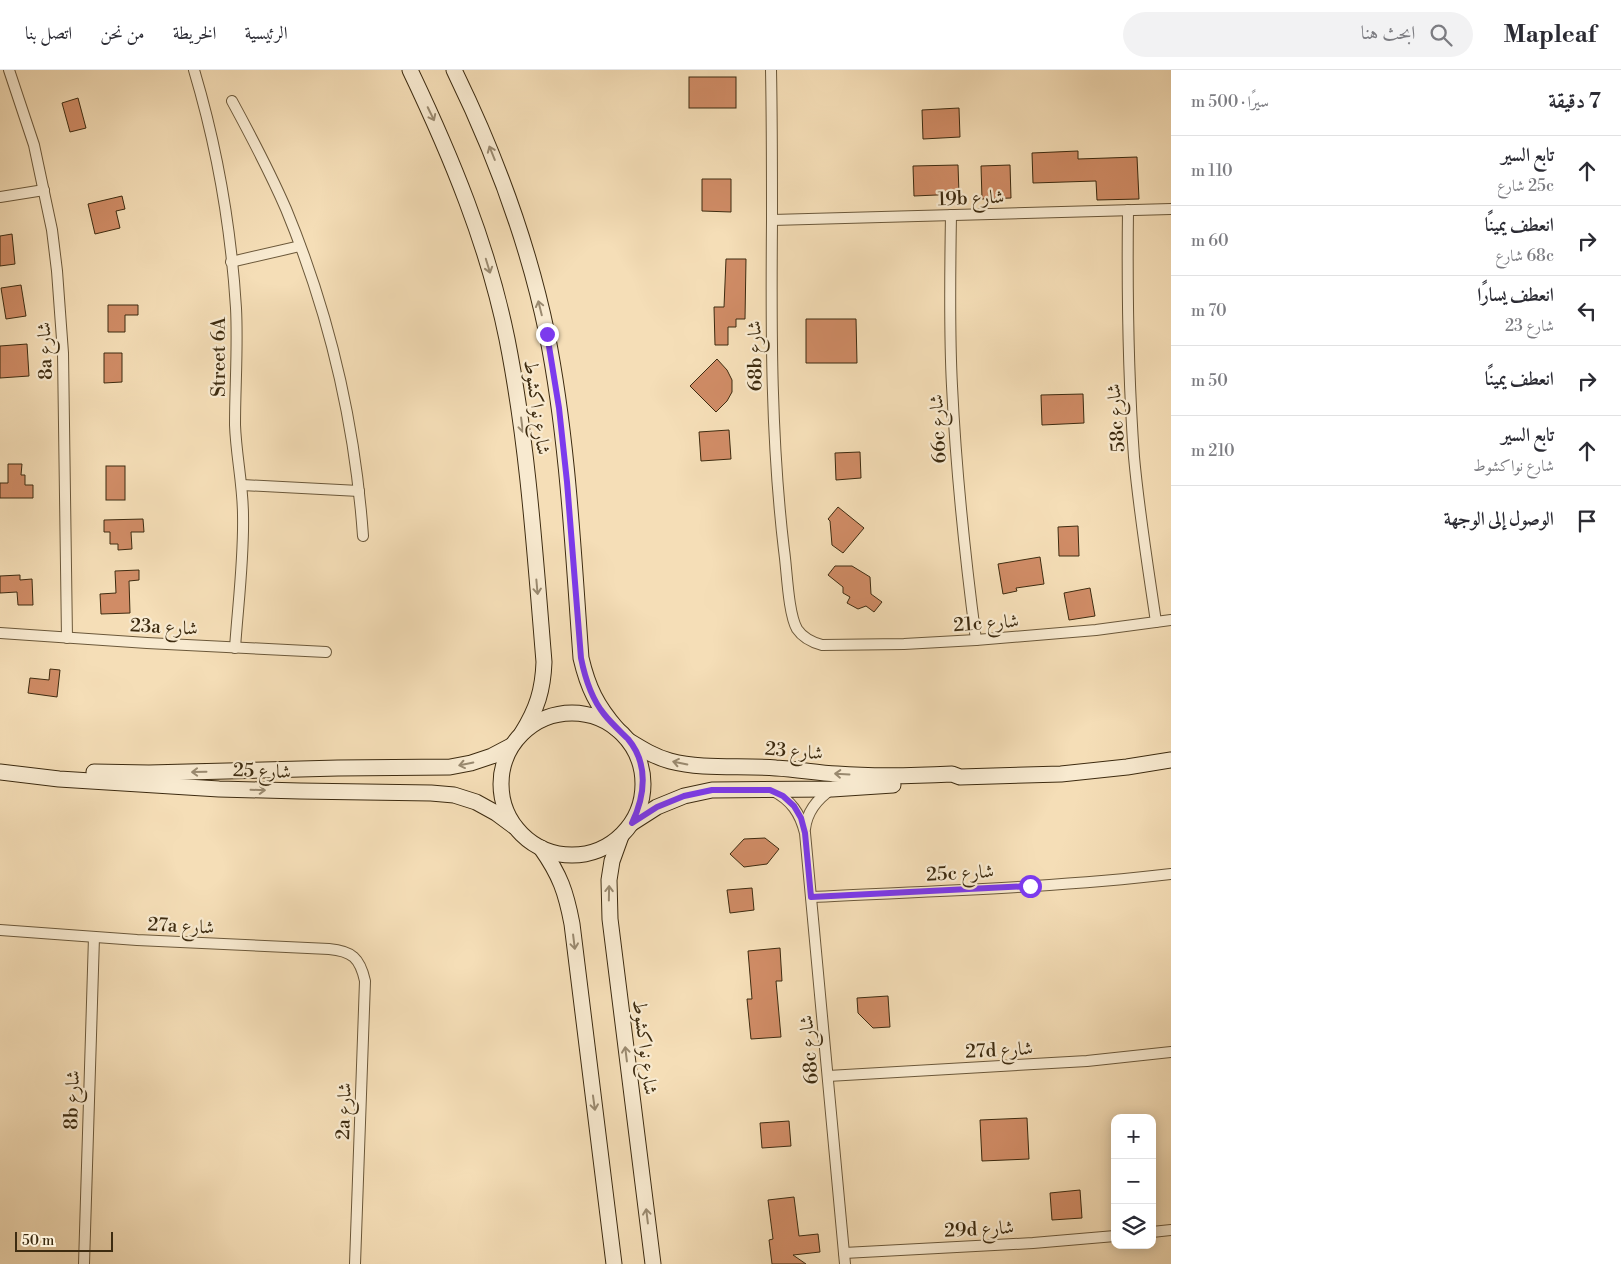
<!DOCTYPE html>
<html lang="ar">
<head>
<meta charset="utf-8">
<style>
	:root { --surface:#fff; --page:#f2f2f3; --text:#2b2b33; --muted:#7c7c81; --line:#e1e1e2 }
	body { margin:0; font-family:"Libre Bodoni",Amiri,serif; background:var(--page); color:var(--text); direction:rtl }
	.controls { position:absolute; right:15px; bottom:15px; display:grid; overflow:hidden; border-radius:10px; box-shadow:0 2px 12px #0003 }
	.controls button { width:45px; height:45px; display:grid; place-items:center; padding:0; border:0; border-bottom:1px solid var(--line); background:var(--surface); color:var(--text); font:25px sans-serif }
	.scale { position:absolute; left:15px; bottom:12px; width:98px; box-sizing:border-box; padding-left:5px; border:2px solid #3d2b10; border-top:0; font-size:14px; line-height:18px; white-space:nowrap; color:#3d2b10; -webkit-text-stroke:4px #f8ead0; paint-order:stroke }
	.stop { position:absolute; width:15px; height:15px; margin:-11px; border:4px solid #7c3aed; border-radius:50%; background:#fff }
	.stop.end { background:#7c3aed; border-color:#fff; box-shadow:0 1px 5px #0008 }
	.list { margin:0; padding:0; list-style:none }
	h2 { display:flex; justify-content:space-between; align-items:center; height:65px; margin:0; padding:0 20px; font-size:21px }
	h2 small { font-size:16px; font-weight:400; color:var(--muted) }
	.list li { display:grid; grid-template-columns:32px 1fr auto; gap:15px; align-items:center; box-sizing:border-box; height:70px; padding:0 20px; border-top:1px solid var(--line) }
	.list b { display:block; font-size:19px; white-space:nowrap }
	.list p { margin:0; font-size:16px; white-space:nowrap; color:var(--muted) }
	.list em { font-size:16px; font-style:normal; color:var(--muted) }
	.icon { flex:none; width:28px; height:28px; fill:none; stroke:currentColor; stroke-width:2; stroke-linecap:round; stroke-linejoin:round }
	.map { position:relative; flex:none; width:1171px; height:1194px; overflow:hidden; direction:ltr }
	header { display:flex; align-items:center; gap:30px; box-sizing:border-box; height:70px; padding:0 25px; background:var(--surface); border-bottom:1px solid var(--line) }
	header strong { font-size:24px }
	nav { display:flex; gap:28px; margin-inline-start:auto; font-size:18px }
	.search { width:350px; height:45px; background:var(--page); display:flex; align-items:center; gap:12px; box-sizing:border-box; padding:0 18px; border-radius:28px; color:var(--muted); font-size:19px }
	main { display:flex }
	aside { flex:1; background:var(--surface) }
	.map>svg:first-child { display:block }
	.building { fill:#d08c66; stroke:#3d2b10 }
	.lines { fill:none; stroke-linecap:round; stroke-linejoin:round }
	.street-casing { stroke:#6b583a; stroke-width:12 }
	.secondary-casing { stroke:#3d2b10; stroke-width:17 }
	.street { stroke:#f8ead0; stroke-width:10 }
	.secondary { stroke:#f8ead0; stroke-width:15 }
	.oneway { stroke:#9a8a70 }
	.route { stroke:#7c3aed; stroke-width:6 }
	.labels { text-anchor:middle; stroke-width:4.5; stroke-linejoin:round; paint-order:stroke }
	.street-label { font-size:19px; fill:#3d2b10; stroke:#f8ead0 }
</style>
</head>
<body>
<header>
<strong>Mapleaf</strong>
<div class="search"><svg class="icon" aria-label="search" viewBox="0 0 24 24"><circle cx="10" cy="10" r="6"/><path d="M15 15l6 6"/></svg>ابحث هنا</div>
<nav><a>الرئيسية</a><a>الخريطة</a><a>من نحن</a><a>اتصل بنا</a></nav>
</header>
<main>
<aside>
<h2>7 دقيقة<small>سيرًا · 500 m</small></h2>
<ul class="list">
<li><svg class="icon" aria-label="ahead" viewBox="0 0 24 24"><path d="M12 20V5M6 11l6-6 6 6"/></svg><div><b>تابع السير</b><p>25c شارع</p></div><em>110 m</em></li>
<li><svg class="icon" aria-label="right" viewBox="0 0 24 24"><path d="M7 20v-9h11M14 6l5 5-5 5"/></svg><div><b>انعطف يمينًا</b><p>68c شارع</p></div><em>60 m</em></li>
<li><svg class="icon" aria-label="left" viewBox="0 0 24 24"><path d="M17 20v-9H6M10 6l-5 5 5 5"/></svg><div><b>انعطف يسارًا</b><p>شارع 23</p></div><em>70 m</em></li>
<li><svg class="icon" aria-label="right" viewBox="0 0 24 24"><path d="M7 20v-9h11M14 6l5 5-5 5"/></svg><div><b>انعطف يمينًا</b></div><em>50 m</em></li>
<li><svg class="icon" aria-label="ahead" viewBox="0 0 24 24"><path d="M12 20V5M6 11l6-6 6 6"/></svg><div><b>تابع السير</b><p>شارع نواكشوط</p></div><em>210 m</em></li>
<li><svg class="icon" aria-label="arrive" viewBox="0 0 24 24"><path d="M6 21V4h12l-3 4 3 4H6"/></svg><div><b>الوصول إلى الوجهة</b></div></li>
</ul>
</aside>
<div class="map">
<svg width="1171" height="1194" viewBox="0 0 1171 1194">
	<rect width="100%" height="100%" fill="#f5deb7"/>
	<filter id="stains"><feTurbulence type="fractalNoise" baseFrequency=".004" numOctaves="4"/><feColorMatrix values="0 0 0 0 .2 0 0 0 0 .09 0 0 0 0 .02 0 0 0 .5 -.17"/></filter>
	<radialGradient id="worn" r=".72"><stop offset=".6" stop-color="#630" stop-opacity="0"/><stop offset="1" stop-color="#630" stop-opacity=".3"/></radialGradient>
	<g class="building">
		<rect x="689" y="7" width="47" height="31"/>
		<path d="M 78,28 L 86,58 L 70,62 L 62,33 Z"/>
		<path d="M 959,38 L 960,67 L 923,69 L 922,40 Z"/>
		<path d="M 1078,81 L 1078,89 L 1137,87 L 1139,129 L 1097,130 L 1096,111 L 1033,113 L 1032,83 Z"/>
		<path d="M 958,95 L 959,124 L 914,126 L 913,96 Z"/>
		<path d="M 1010,95 L 1011,128 L 982,129 L 981,96 Z"/>
		<path d="M 702,109 L 731,109 L 731,142 L 702,141 Z"/>
		<path d="M 122,126 L 125,139 L 116,141 L 120,158 L 95,164 L 88,134 Z"/>
		<path d="M 12,164 L 15,194 L 0,196 L 0,166 Z"/>
		<path d="M 726,189 L 746,189 L 745,249 L 736,249 L 736,257 L 728,257 L 728,275 L 715,275 L 714,237 L 724,237 Z"/>
		<path d="M 21,215 L 26,246 L 6,249 L 1,218 Z"/>
		<path d="M 108,235 L 138,235 L 138,245 L 125,245 L 125,262 L 108,262 Z"/>
		<path d="M 806,249 L 856,249 L 857,293 L 806,293 Z"/>
		<path d="M 27,274 L 29,306 L 0,308 L 0,276 Z"/>
		<path d="M 104,283 L 122,283 L 122,312 L 104,313 Z"/>
		<path d="M 717,289 L 727,300 L 732,310 L 732,322 L 727,331 L 716,342 L 690,316 Z"/>
		<path d="M 1083,324 L 1084,353 L 1042,355 L 1041,325 Z"/>
		<path d="M 729,360 L 731,389 L 701,391 L 699,362 Z"/>
		<path d="M 860,382 L 861,408 L 836,410 L 835,383 Z"/>
		<path d="M 8,394 L 22,394 L 21,405 L 25,405 L 25,415 L 33,415 L 33,428 L 0,428 L 0,413 L 8,413 Z"/>
		<rect x="106" y="396" width="19" height="34"/>
		<path d="M 838,437 L 864,458 L 843,483 L 832,475 L 830,451 L 828,449 Z"/>
		<path d="M 143,449 L 144,462 L 131,462 L 132,479 L 118,480 L 118,474 L 110,474 L 110,462 L 104,462 L 104,450 Z"/>
		<path d="M 1078,456 L 1079,486 L 1059,486 L 1058,457 Z"/>
		<path d="M 1040,487 L 1044,514 L 1016,518 L 1017,521 L 1003,524 L 998,494 Z"/>
		<path d="M 835,496 L 852,496 L 870,507 L 871,524 L 882,532 L 874,542 L 866,536 L 858,539 L 847,533 L 850,527 L 843,523 L 843,517 L 828,505 Z"/>
		<path d="M 139,500 L 139,510 L 129,511 L 130,543 L 101,544 L 100,524 L 116,523 L 115,501 Z"/>
		<path d="M 20,505 L 20,510 L 32,509 L 33,535 L 18,535 L 17,522 L 0,523 L 0,506 Z"/>
		<path d="M 1090,518 L 1095,546 L 1069,550 L 1064,523 Z"/>
		<path d="M 50,599 L 60,600 L 57,627 L 28,623 L 30,608 L 49,610 Z"/>
		<path d="M 765,768 L 779,779 L 767,794 L 744,797 L 730,784 L 744,769 Z"/>
		<path d="M 752,818 L 754,840 L 730,843 L 727,820 Z"/>
		<path d="M 780,878 L 782,911 L 776,911 L 781,967 L 751,969 L 747,929 L 752,929 L 748,881 Z"/>
		<path d="M 888,926 L 890,957 L 873,958 L 858,943 L 857,928 Z"/>
		<path d="M 1027,1048 L 1029,1089 L 982,1091 L 980,1050 Z"/>
		<path d="M 789,1051 L 791,1076 L 762,1078 L 760,1053 Z"/>
		<path d="M 1080,1120 L 1082,1148 L 1052,1150 L 1050,1123 Z"/>
		<path d="M 794,1127 L 799,1166 L 818,1164 L 820,1182 L 793,1185 L 806,1194 L 772,1194 L 769,1170 L 773,1169 L 768,1130 Z"/>
	</g>
	<g class="lines">
		<g class="street-casing">
			<g id="street">
				<path d="M 9,0 L 34,75 L 52,160 L 57,201 L 63,283 L 67,568"/>
				<path d="M 194,0 C 217,77 231,158 236,238 C 238,277 235,316 235,355 C 236,385 243,415 243,445 C 244,489 238,534 235,578"/>
				<path d="M 771,0 C 772,50 772,101 772,151 C 771,261 771,371 784,480 C 787,500 788,543 797,559 C 803,568 811,572 822,575 L 904,574 L 976,570 L 1096,560 L 1171,550"/>
				<path d="M 232,31 C 251,66 270,102 286,139 C 329,243 355,353 363,466"/>
				<path d="M 0,127 L 44,120"/>
				<path d="M 1128,140 C 1127,222 1128,304 1134,387 C 1139,442 1148,497 1156,552"/>
				<path d="M 951,145 C 950,202 949,259 952,316 C 956,402 965,486 976,570"/>
				<path d="M 772,150 L 1171,139"/>
				<path d="M 231,192 L 300,176"/>
				<path d="M 242,415 L 359,421"/>
				<path d="M 0,563 L 147,573 L 326,582"/>
				<path d="M 773,721 C 791,730 800,743 805,763 L 845,1194"/>
				<path d="M 805,759 C 807,741 817,729 832,719"/>
				<path d="M 811,827 C 931,821 1052,818 1171,804"/>
				<path d="M 0,860 L 137,870 L 329,879 C 352,881 360,888 365,911 L 355,1194"/>
				<path d="M 828,1006 L 1087,991 L 1171,982"/>
				<path d="M 1152,1162 L 1171,1160"/>
				<path d="M 844,1183 L 1033,1173 L 1115,1166"/>
				<path d="M 84,1194 L 94,867"/>
			</g>
		</g>
		<g class="secondary-casing">
			<g id="secondary">
				<path d="M 410,0 C 451,86 488,175 507,269 C 528,375 535,484 544,592 C 543,620 537,639 522,663"/>
				<path d="M 454,0 C 495,84 528,172 547,264 C 568,370 573,480 581,588 C 588,618 597,636 617,659"/>
				<circle cx="572" cy="714" r="71"/>
				<path d="M 629,671 C 642,679 655,687 670,691 C 704,700 741,695 776,698 C 797,699 817,703 837,704 C 875,707 913,706 952,704 L 960,707 L 1061,704 L 1127,697 L 1171,690"/>
				<path d="M 0,702 L 59,709 L 219,719 L 300,721 L 431,723 L 454,725 L 476,732 L 496,743 L 515,757"/>
				<path d="M 94,702 L 149,703 L 338,698 L 450,697 L 471,693 L 492,686 L 511,676"/>
				<path d="M 632,753 L 657,737 L 684,726 L 712,720 L 832,719 L 893,715"/>
				<path d="M 621,766 L 612,791 L 609,810 L 610,849 L 653,1194"/>
				<path d="M 541,778 C 560,805 566,822 572,854 L 614,1194"/>
			</g>
		</g>
		<use href="#street" class="street"/>
		<use href="#secondary" class="secondary"/>
	</g>
	<defs><path id="oneway-shaft" d="M-6 0H5M1.5-3L5.5 0L1.5 3" fill="none" stroke-width="1.6" stroke-linecap="round" stroke-linejoin="round" transform="scale(1.25)"/></defs>
	<g class="oneway">
		<use href="#oneway-shaft" transform="translate(431 44) rotate(64)"/>
		<use href="#oneway-shaft" transform="translate(492 83) rotate(-112)"/>
		<use href="#oneway-shaft" transform="translate(488 196) rotate(73)"/>
		<use href="#oneway-shaft" transform="translate(540 238) rotate(-104)"/>
		<use href="#oneway-shaft" transform="translate(522 355) rotate(83)"/>
		<use href="#oneway-shaft" transform="translate(537 517) rotate(85)"/>
		<use href="#oneway-shaft" transform="translate(680 693) rotate(-168)"/>
		<use href="#oneway-shaft" transform="translate(466 694) rotate(168)"/>
		<use href="#oneway-shaft" transform="translate(199 702) rotate(179)"/>
		<use href="#oneway-shaft" transform="translate(842 704) rotate(-177)"/>
		<use href="#oneway-shaft" transform="translate(258 720) rotate(2)"/>
		<use href="#oneway-shaft" transform="translate(609 823) rotate(-89)"/>
		<use href="#oneway-shaft" transform="translate(574 872) rotate(83)"/>
		<use href="#oneway-shaft" transform="translate(626 984) rotate(-97)"/>
		<use href="#oneway-shaft" transform="translate(594 1033) rotate(82)"/>
		<use href="#oneway-shaft" transform="translate(647 1146) rotate(-97)"/>
	</g>
	<g class="lines">
		<path class="route" d="M 547,264 L 559,338 L 567,412 L 581,588 C 585,608 591,628 604,644 C 611,653 620,661 628,669 C 649,694 645,726 632,753 L 657,737 L 684,726 L 712,720 L 770,720 L 783,726 L 794,736 L 801,748 L 805,763 L 811,827 L 1030,816"/>
	</g>
	<g class="labels">
		<g class="street-label">
			<text transform="translate(971 127) rotate(-2)" y="7">19b شارع</text>
			<text transform="translate(44 281) rotate(-92)" y="7">8a شارع</text>
			<text transform="translate(754 286) rotate(-91)" y="7">68b شارع</text>
			<text transform="translate(218 287) rotate(-90)" y="7">Street 6A</text>
			<text transform="translate(538 337) rotate(82)" y="7">شارع نواكشوط</text>
			<text transform="translate(1115 348) rotate(-94)" y="7">58c شارع</text>
			<text transform="translate(937 359) rotate(-93)" y="7">66c شارع</text>
			<text transform="translate(986 552) rotate(-4)" y="7">21c شارع</text>
			<text transform="translate(164 556) rotate(3)" y="7">23a شارع</text>
			<text transform="translate(794 680) rotate(5)" y="7">شارع 23</text>
			<text transform="translate(262 700) rotate(2)" y="7">شارع 25</text>
			<text transform="translate(960 802) rotate(-3)" y="7">25c شارع</text>
			<text transform="translate(181 855) rotate(3)" y="7">27a شارع</text>
			<text transform="translate(646 977) rotate(83)" y="7">شارع نواكشوط</text>
			<text transform="translate(999 979) rotate(-3)" y="7">27d شارع</text>
			<text transform="translate(808 980) rotate(-95)" y="7">68c شارع</text>
			<text transform="translate(71 1030) rotate(-88)" y="7">8b شارع</text>
			<text transform="translate(343 1041) rotate(-88)" y="7">2a شارع</text>
			<text transform="translate(979 1158) rotate(-3)" y="7">29d شارع</text>
		</g>
	</g>
	<rect width="100%" height="100%" filter="url(#stains)"/>
	<rect width="100%" height="100%" fill="url(#worn)"/>
</svg>
<div class="controls">
<button>+</button>
<button>−</button>
<button><svg class="icon" aria-label="layers" viewBox="0 0 24 24"><path d="M12 4l9 5-9 5-9-5zM3 14l9 5 9-5"/></svg></button>
</div>
<div class="scale">50 m</div>
<div class="stop" style="left:1030px;top:816px"></div>
<div class="stop end" style="left:547px;top:264px"></div>
</div>
</main>
</body>
</html>
